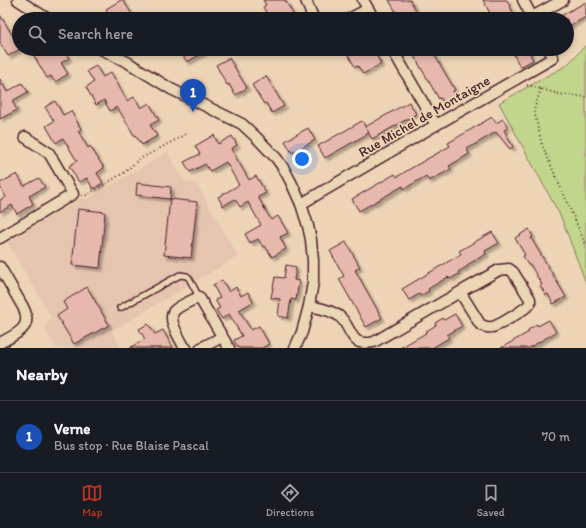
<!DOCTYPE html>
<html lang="en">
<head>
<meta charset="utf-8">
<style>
	:root { --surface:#171b24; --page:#20242c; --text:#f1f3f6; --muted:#9ea1a6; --line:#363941; --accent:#c8321e }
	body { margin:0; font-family:Itim,sans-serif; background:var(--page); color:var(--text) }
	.you { position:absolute; left:302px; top:159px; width:14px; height:14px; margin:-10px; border:3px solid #fff; border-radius:50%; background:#1a73e8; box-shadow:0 0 0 6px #1a73e833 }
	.badge { display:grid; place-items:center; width:26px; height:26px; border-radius:50%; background:var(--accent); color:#fff; font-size:13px; font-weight:700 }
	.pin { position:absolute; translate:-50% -33px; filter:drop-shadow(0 1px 2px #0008) }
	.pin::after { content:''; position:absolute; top:21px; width:14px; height:12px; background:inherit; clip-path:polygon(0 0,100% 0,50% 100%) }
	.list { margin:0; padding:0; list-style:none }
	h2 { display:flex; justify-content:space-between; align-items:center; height:52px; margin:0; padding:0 16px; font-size:17px }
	h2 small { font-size:13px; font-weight:400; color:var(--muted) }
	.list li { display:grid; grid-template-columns:26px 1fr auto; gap:12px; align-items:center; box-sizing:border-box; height:72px; padding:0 16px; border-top:1px solid var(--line) }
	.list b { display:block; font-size:15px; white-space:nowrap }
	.list p { margin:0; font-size:13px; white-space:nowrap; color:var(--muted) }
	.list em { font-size:13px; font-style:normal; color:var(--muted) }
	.icon { flex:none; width:22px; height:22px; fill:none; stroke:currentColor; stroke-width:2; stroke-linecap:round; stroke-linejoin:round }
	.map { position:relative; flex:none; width:586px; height:348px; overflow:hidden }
	.search { position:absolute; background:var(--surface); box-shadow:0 2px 6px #0003; left:12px; right:12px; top:12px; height:44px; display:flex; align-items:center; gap:10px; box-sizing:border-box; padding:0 14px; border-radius:22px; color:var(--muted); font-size:15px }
	.sheet { height:124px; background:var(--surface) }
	nav { display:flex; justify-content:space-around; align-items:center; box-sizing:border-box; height:56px; border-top:1px solid var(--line); background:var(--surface); font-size:11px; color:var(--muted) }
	nav a { display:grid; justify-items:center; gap:2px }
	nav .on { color:var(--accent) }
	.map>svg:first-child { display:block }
	.built { fill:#e5c5af }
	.green { fill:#c1d68c; stroke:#867a5c }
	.building { fill:#e7b9ae; stroke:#4a1f2b; filter:url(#shadow) }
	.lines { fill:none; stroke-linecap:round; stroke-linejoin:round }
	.service-casing { stroke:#4a1f2b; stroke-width:8 }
	.minor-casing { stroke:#4a1f2b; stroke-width:13 }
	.path { stroke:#4a1f2b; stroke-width:2; stroke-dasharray:1 3; stroke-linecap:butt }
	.service { stroke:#ead6b4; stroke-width:5 }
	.minor { stroke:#ead6b4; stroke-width:10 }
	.labels { text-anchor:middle; stroke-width:3.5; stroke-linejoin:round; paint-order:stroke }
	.street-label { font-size:14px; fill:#4a1f2b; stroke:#ead6b4 }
</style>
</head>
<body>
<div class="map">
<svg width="586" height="348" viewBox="0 0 586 348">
	<defs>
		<filter id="shadow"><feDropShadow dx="3" dy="3" stdDeviation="1" flood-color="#0004"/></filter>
	</defs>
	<rect width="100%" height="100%" fill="#edd4b6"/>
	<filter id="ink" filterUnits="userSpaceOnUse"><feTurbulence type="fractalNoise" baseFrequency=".025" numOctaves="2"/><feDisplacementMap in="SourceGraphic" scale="8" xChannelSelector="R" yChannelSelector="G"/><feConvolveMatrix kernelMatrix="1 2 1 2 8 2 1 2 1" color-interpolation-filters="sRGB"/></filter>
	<g filter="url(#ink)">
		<path class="built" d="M 167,152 L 185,182 L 196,183 L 238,256 L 112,331 L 121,348 L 56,348 L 44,327 L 48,325 L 46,321 L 52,318 L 7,242 L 84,197 L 86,200 Z"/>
		<path class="green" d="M 586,45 L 586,283 L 561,217 L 499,103 L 567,65 Z"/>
		<g class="building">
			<path d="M 121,0 L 123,0 L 135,19 L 111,19 L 106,9 Z"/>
			<path d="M 263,0 L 285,0 L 296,19 L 270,19 L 263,7 L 266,5 Z"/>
			<path d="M 389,0 L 410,0 L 421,19 L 400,19 Z"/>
			<path d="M 483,0 L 507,0 L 516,19 L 493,19 Z"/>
			<path d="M 586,2 L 586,17 L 567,27 L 567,19 L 555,19 Z"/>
			<path d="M 0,15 L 19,46 L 19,49 L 20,49 L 8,56 L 0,43 Z"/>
			<path d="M 30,49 L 63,49 L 69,58 L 61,63 L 68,74 L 55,82 L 51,76 L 47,78 Z"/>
			<path d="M 179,49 L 210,49 L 187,62 Z"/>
			<path d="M 345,49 L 373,49 L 381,64 L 363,74 L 358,66 L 355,67 Z"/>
			<path d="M 410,49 L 431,49 L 455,90 L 453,91 L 456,96 L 444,103 L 441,98 L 439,99 Z"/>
			<path d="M 512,49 L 528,49 L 533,60 L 520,67 L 514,55 L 514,54 Z"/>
			<path d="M 229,58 L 247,88 L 235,95 L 229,84 L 227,85 L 216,65 Z"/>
			<path d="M 96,66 L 103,77 L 111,72 L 127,101 L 134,97 L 141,108 L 149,103 L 159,120 L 150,125 L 157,136 L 142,145 L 135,135 L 134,135 L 117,107 L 110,111 L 104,100 L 96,105 L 86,87 L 94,82 L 87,71 Z"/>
			<path d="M 266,76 L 284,106 L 272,113 L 266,103 L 264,104 L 252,85 Z"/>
			<path d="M 0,79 L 7,92 L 22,83 L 28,92 L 12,101 L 17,110 L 0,119 Z"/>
			<path d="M 55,101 L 63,115 L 71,111 L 81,129 L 78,131 L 88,148 L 90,146 L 104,168 L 97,173 L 103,183 L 93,189 L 87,178 L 79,182 L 69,166 L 77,161 L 63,138 L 56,143 L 46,126 L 54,121 L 45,107 Z"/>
			<path d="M 409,102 L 416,114 L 372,139 L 365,127 Z"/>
			<path d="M 492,117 L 496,123 L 503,119 L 508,128 L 504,130 L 513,147 L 510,149 L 496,132 L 467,149 L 469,154 L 449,166 L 451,169 L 429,181 L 426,176 L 404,189 L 403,186 L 359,211 L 352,199 L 395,174 L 397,177 L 408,170 L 450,146 L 448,143 Z"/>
			<path d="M 362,121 L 369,133 L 325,158 L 318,146 Z"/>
			<path d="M 308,128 L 315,140 L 292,153 L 285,141 Z"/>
			<path d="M 214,135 L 218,144 L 232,136 L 237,145 L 231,149 L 249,180 L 256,176 L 266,193 L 258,197 L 271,220 L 278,216 L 288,233 L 280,237 L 286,249 L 272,257 L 265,246 L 263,247 L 258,239 L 250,243 L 245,234 L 261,225 L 248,202 L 240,207 L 235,199 L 223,206 L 218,197 L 239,185 L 226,162 L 210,171 L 205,164 L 190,172 L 184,162 L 200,154 L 195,146 Z"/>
			<path d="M 17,174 L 24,186 L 39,178 L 45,187 L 29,196 L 33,204 L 17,214 L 12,205 L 0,212 L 0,200 L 6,197 L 0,187 L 0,183 Z"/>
			<path d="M 137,183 L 171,187 L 170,199 L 197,202 L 191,258 L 164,255 L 170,199 L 136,195 Z"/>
			<path d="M 78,209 L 105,212 L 100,268 L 72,265 Z"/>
			<path d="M 529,229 L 533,237 L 531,238 L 566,297 L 553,304 L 548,294 L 545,295 L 543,290 L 540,286 L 542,285 L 530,264 L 528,265 L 523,256 L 525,255 L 515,238 Z"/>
			<path d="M 492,232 L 499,243 L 485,251 L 486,254 L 467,265 L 468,266 L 458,272 L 459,274 L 450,279 L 448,277 L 428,289 L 429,291 L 420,296 L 419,294 L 409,300 L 402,289 L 461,254 L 459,251 Z"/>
			<path d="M 346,242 L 360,267 L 355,270 L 382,318 L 366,327 L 339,279 L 344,276 L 330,251 Z"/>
			<path d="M 286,265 L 296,267 L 294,280 L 299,281 L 296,300 L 291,299 L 288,318 L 278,316 L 280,299 L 271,298 L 275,277 L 284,278 Z"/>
			<path d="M 222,280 L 229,292 L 236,287 L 241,296 L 248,292 L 253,302 L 239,310 L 251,330 L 259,326 L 269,344 L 262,348 L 238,348 L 234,340 L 242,336 L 229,314 L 222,319 L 216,310 L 220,308 L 215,300 L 220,298 L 213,285 Z"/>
			<path d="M 87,287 L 109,325 L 74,344 L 57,316 L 67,309 L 63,302 Z"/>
			<path d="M 455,314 L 462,326 L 447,335 L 449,338 L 432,348 L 400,348 L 426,333 L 425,332 L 436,325 L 435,323 L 443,318 L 444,320 Z"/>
			<path d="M 549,320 L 556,332 L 529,348 L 501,348 L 529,332 L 528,330 L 537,324 L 538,326 Z"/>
			<path d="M 148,324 L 155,334 L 163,330 L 173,348 L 130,348 L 145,339 L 139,329 Z"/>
		</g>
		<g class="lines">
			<g class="service-casing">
				<path id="service" d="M 120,308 L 180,275 L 187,276 L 189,278 L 199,297"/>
			</g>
			<g class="minor-casing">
				<g id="minor">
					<path d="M 18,0 L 48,19"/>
					<path d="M 306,0 L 308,6 L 314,19"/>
					<path d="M 363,0 L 374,19"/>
					<path d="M 523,0 L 533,19"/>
					<path d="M 532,17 L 563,0"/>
					<path d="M 349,19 L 368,9"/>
					<path d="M 101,49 L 127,62 L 171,89 L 242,124 L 256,137 L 277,159 L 284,169 L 291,182 L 301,204 L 308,226 L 311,240 L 313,260 L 313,282 L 309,306 L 302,332 L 295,348"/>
					<path d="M 392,49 L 436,125"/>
					<path d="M 301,204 L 436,125 L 553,58 L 549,49"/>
					<path d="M 0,238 L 73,194 L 49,153 L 25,137"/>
					<path d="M 0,267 L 23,307 C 34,328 16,334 0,343"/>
					<path d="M 309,306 C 319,308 331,310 339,316 C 353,327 348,348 374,342 L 460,292 L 499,270 L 509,269 L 513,272 L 530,299 L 530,304 C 525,309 499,326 492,327 C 487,328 484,327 480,324 L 460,292"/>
					<path d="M 186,348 L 184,347 C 180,338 167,320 174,311 C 178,306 193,300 199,297 L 229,348"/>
					<path d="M 201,348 L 222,337"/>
				</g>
			</g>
			<g class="path">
				<path d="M 527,85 L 559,94 L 586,97"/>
				<path d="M 541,89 L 534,110 L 542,145 L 586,245"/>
				<path d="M 82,196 L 85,196 L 125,172 L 138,160 L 188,133"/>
			</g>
			<use href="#service" class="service"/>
			<use href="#minor" class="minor"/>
		</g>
	</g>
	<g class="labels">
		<g class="street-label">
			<text transform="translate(424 116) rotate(-30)" y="5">Rue Michel de Montaigne</text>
		</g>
	</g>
</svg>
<div class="you"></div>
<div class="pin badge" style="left:193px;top:112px;background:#1a4fb4">1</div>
<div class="search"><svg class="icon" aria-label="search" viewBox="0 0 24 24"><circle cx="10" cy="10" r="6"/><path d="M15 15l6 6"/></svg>Search here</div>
</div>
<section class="sheet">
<h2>Nearby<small></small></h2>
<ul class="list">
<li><span class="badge" style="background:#1a4fb4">1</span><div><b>Verne</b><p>Bus stop · Rue Blaise Pascal</p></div><em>70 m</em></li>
</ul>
</section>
<nav>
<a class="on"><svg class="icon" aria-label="map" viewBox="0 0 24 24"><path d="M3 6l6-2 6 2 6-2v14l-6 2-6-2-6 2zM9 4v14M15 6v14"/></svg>Map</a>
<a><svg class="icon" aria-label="directions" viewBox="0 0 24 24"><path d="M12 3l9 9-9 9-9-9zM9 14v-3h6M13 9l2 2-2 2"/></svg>Directions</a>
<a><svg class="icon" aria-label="saved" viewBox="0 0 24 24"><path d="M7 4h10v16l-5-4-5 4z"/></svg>Saved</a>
</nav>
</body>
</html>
